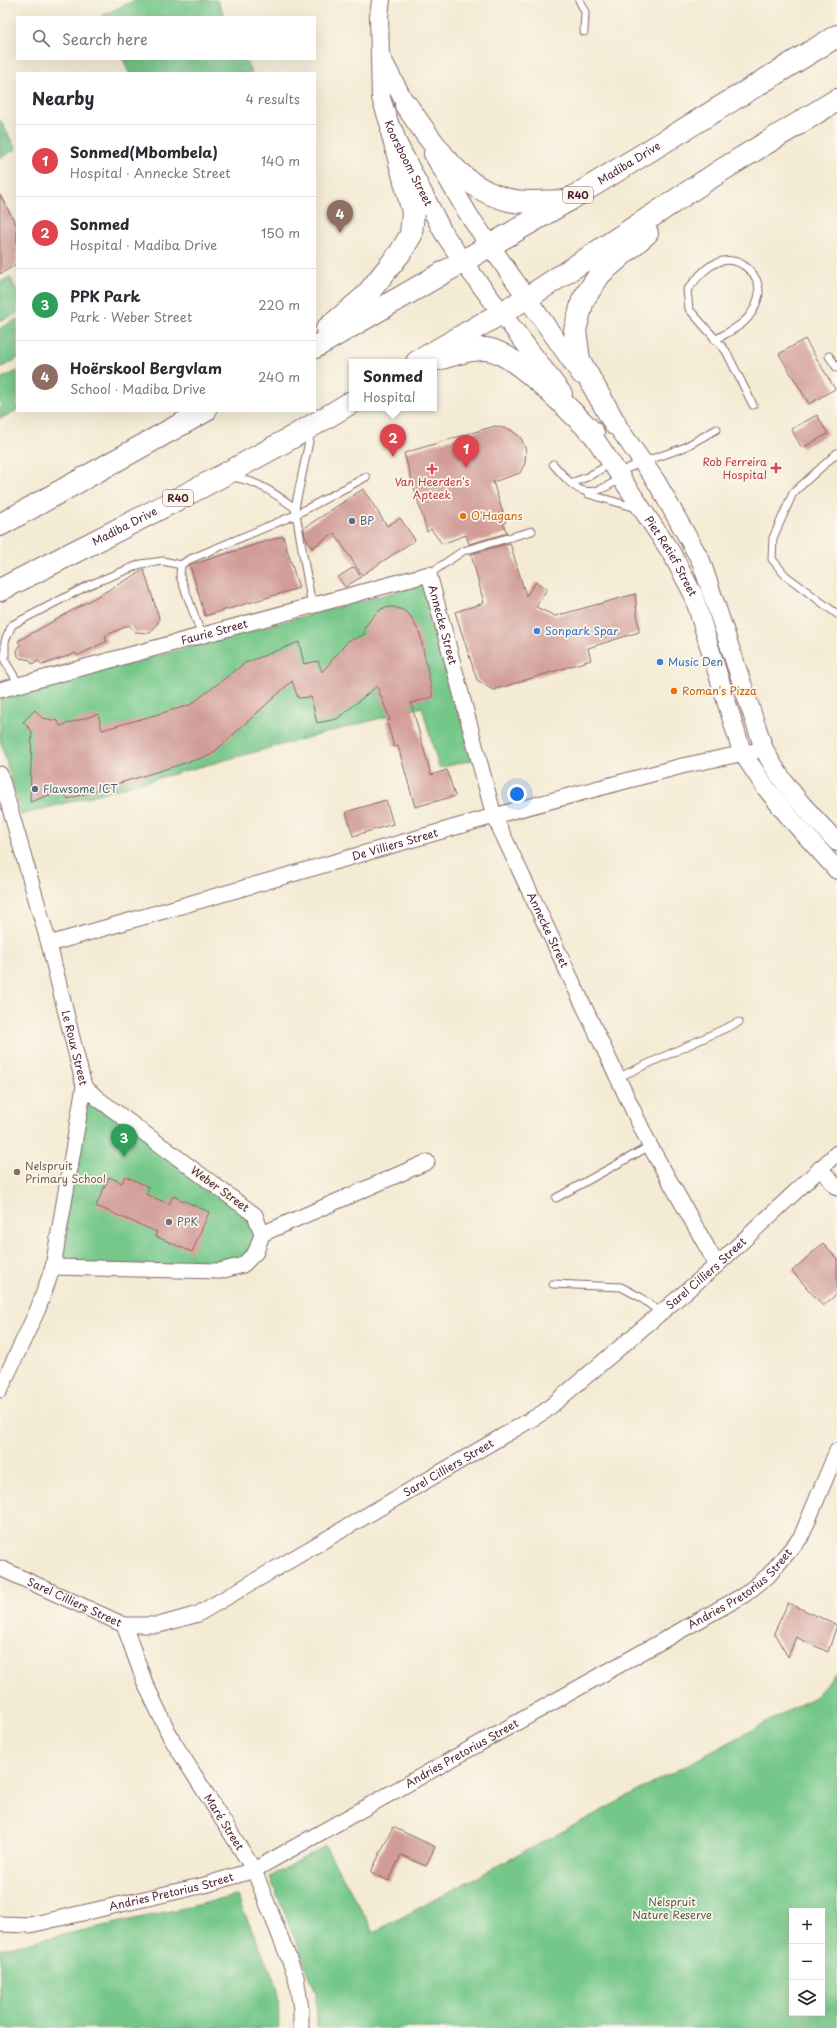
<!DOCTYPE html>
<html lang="en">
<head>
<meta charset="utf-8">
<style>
	:root { --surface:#fff; --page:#f7f7f7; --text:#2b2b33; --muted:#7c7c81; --line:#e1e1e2; --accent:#ea580c }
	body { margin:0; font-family:"Playpen Sans",sans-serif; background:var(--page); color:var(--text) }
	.controls { position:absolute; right:12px; bottom:12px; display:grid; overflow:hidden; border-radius:0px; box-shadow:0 4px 16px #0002 }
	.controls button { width:36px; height:36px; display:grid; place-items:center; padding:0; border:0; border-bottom:1px solid var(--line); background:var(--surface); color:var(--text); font:20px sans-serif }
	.you { position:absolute; left:517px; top:794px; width:14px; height:14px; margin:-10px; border:3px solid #fff; border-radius:50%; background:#1a73e8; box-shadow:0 0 0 6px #1a73e833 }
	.badge { display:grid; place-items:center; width:26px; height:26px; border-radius:50%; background:var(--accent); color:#fff; font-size:13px; font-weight:700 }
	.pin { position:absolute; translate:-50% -33px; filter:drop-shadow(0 1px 2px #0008) }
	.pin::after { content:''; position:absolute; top:21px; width:14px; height:12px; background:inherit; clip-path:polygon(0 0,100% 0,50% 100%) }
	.popup { position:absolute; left:349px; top:359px; width:88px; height:52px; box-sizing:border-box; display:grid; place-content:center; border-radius:0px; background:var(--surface); filter:drop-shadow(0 1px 3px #0005); font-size:13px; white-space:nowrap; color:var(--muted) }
	.popup b { font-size:15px; color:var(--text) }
	.popup::after { content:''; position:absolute; left:50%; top:100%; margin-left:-8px; border:8px solid transparent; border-top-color:var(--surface) }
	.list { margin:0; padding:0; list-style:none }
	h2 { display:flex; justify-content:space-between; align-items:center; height:52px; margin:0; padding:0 16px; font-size:17px }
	h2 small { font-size:13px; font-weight:400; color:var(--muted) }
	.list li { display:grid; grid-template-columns:26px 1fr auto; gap:12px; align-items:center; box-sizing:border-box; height:72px; padding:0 16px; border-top:1px solid var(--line) }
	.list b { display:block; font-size:15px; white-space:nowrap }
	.list p { margin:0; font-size:13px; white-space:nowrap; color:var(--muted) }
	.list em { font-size:13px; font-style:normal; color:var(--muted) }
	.icon { flex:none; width:22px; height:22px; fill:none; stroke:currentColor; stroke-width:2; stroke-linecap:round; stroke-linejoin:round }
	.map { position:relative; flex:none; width:837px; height:2028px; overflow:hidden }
	.search { position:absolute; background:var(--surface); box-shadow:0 4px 16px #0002; left:16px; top:16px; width:300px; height:44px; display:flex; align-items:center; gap:10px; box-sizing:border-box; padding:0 14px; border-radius:0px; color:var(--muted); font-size:15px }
	.panel { position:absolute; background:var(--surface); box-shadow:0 4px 16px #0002; left:16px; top:72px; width:300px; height:340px; border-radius:0px }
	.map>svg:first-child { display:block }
	.green { fill:#75c789; stroke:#60735a; fill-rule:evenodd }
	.building { fill:#d19c97 }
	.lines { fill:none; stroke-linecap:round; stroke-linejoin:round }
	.service-casing { stroke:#866666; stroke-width:9 }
	.minor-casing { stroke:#866666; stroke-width:17 }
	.tertiary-casing { stroke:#866666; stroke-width:20 }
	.primary-casing { stroke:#866666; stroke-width:24 }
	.service { stroke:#fff; stroke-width:7 }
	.minor { stroke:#fff; stroke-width:15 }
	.tertiary { stroke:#fff; stroke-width:18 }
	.primary { stroke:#fff; stroke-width:22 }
	.health-dot { fill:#e0444e; stroke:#fbf7ec; stroke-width:1.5 }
	.food-dot { fill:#e8710a; stroke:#fbf7ec; stroke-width:1.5 }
	.service-dot { fill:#5c6f8a; stroke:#fbf7ec; stroke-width:1.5 }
	.shop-dot { fill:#3f7fe0; stroke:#fbf7ec; stroke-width:1.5 }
	.education-dot { fill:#8d6e63; stroke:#fbf7ec; stroke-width:1.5 }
	.worship-dot { fill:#6b7280; stroke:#fbf7ec; stroke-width:1.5 }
	.labels { text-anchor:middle; stroke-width:3.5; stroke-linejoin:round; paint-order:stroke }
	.shield { fill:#fbf7ec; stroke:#7f6065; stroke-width:1 }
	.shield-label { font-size:10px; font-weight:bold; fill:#4a1f2b }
	.street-label { font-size:11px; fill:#4a1f2b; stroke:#fbf7ec }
	.health-label { font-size:11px; fill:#be3a42; stroke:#fbf7ec; text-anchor:end }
	.food-label { font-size:11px; fill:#c56008; stroke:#fbf7ec; text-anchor:start }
	.service-label { font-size:11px; fill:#4e5e75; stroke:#fbf7ec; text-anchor:start }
	.shop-label { font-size:11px; fill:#366cbe; stroke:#fbf7ec; text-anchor:start }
	.education-label { font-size:11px; fill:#785e54; stroke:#fbf7ec; text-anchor:start }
	.worship-label { font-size:11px; fill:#5b616d; stroke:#fbf7ec; text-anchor:start }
	.park-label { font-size:11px; fill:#595a4c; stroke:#fbf7ec }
</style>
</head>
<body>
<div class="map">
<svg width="837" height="2028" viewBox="0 0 837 2028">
	<rect width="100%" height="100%" fill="#fbf7ec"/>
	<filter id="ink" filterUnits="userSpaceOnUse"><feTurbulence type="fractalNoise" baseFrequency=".025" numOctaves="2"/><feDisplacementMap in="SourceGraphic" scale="8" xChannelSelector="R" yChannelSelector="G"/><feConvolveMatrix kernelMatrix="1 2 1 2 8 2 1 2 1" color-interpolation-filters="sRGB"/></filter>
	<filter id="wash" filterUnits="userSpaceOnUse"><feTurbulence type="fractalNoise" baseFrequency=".012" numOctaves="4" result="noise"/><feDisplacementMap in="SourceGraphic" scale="16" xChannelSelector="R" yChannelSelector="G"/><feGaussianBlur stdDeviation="0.9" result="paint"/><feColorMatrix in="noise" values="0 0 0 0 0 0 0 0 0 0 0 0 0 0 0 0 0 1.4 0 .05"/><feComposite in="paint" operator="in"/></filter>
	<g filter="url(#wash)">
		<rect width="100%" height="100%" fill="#f4ebd4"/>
		<g class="green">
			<path d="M 135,0 L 217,0 L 225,17 L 103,17 L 102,16 Z"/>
			<path d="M 123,59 L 245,59 L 252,73 L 129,73 Z"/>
			<path d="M 0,120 L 16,149 L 0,158 Z"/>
			<path d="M 10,277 L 17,291 L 17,313 L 0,321 L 0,282 Z"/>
			<path d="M 17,319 L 17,359 L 0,368 L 0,328 Z"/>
			<path d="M 17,371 L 17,410 L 0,419 L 0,379 Z"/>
			<path d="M 424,584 L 472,760 L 439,768 L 422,707 L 21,815 L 0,739 L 0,698 Z"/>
			<path d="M 84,1086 L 255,1215 L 260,1236 L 243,1265 L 53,1267 Z"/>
			<path d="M 837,1672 L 837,2028 L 317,2028 L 316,1992 L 270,1877 L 325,1846 L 374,1932 L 816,1696 ZM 792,1911 L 822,1911 L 822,2013 L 792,2013 Z"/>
			<path d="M 237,1896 L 278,1989 L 279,2028 L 0,2028 L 0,1949 Z"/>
		</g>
		<g id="blocks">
			<g class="building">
				<path d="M 0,195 L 17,226 L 17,264 L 0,274 Z"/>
				<path d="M 805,339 L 835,389 L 809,404 L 779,354 Z"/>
				<path d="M 817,415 L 828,434 L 802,448 L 791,429 Z"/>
				<path d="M 495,426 L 511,430 L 521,438 L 526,450 L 525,463 L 520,473 L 493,482 L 506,522 L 503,523 L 507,533 L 469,544 L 466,535 L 442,544 L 431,529 L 427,532 L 404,453 Z"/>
				<path d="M 363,489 L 387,526 L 400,518 L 415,540 L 362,575 L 334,533 L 312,548 L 305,537 L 304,528 Z"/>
				<path d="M 283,536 L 299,588 L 205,616 L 190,565 Z"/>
				<path d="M 510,543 L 526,596 L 536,582 L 547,589 L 536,607 L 555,616 L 635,594 L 639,632 L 588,648 L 591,660 L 493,690 L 477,680 L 455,612 L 484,603 L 471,554 Z"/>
				<path d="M 354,567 L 361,577 L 345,587 L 338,577 Z"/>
				<path d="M 144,570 L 159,618 L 158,623 L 150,633 L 135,632 L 129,625 L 105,636 L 107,641 L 77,656 L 76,653 L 42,665 L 39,661 L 32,664 L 30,660 L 20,658 L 18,656 L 17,651 L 20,645 L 18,641 Z"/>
				<path d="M 393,607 L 403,610 L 410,615 L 420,634 L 433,697 L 411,703 L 431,775 L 447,770 L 455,796 L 415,807 L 398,746 L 394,747 L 387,721 L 390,720 L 377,686 L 337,719 L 317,723 L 311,697 L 298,698 L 292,681 L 211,755 L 68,799 L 63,790 L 30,802 L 32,731 L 23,722 L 35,710 L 42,718 L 58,721 L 60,726 L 98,714 L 102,730 L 190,705 L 245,663 L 299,642 L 304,664 L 318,661 L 322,672 L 348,641 L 364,635 L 364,628 L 374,615 L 383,608 Z"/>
				<path d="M 386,800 L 393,824 L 353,836 L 346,812 Z"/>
				<path d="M 125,1176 L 149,1187 L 146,1194 L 169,1204 L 173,1196 L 209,1212 L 192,1252 L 155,1236 L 157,1232 L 96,1206 L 109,1177 L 122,1183 Z"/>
				<path d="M 823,1243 L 837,1259 L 837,1294 L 823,1306 L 792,1271 Z"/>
				<path d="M 788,1603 L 837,1625 L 828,1652 L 796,1637 L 788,1657 L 774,1633 Z"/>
				<path d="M 393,1827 L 435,1847 L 426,1866 L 401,1855 L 389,1881 L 371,1872 Z"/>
			</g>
		</g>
	</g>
	<g filter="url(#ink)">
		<use href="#blocks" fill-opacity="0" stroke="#866666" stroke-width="1"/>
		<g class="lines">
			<g class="service-casing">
				<g id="service">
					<path d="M 579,0 L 585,12 L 584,32"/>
					<path d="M 715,340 C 726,333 743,326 750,315 C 754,310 759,298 759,292 C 759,271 736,254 716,263 C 704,268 696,280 687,290 L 689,309 L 726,351 L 753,405"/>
					<path d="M 829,356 L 837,368"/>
					<path d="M 311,432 L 295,508 L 312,606"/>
					<path d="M 837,453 L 793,493 L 773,538 L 772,559 L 785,575 L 837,614"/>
					<path d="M 553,464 C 579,494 586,501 621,478"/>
					<path d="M 619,472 L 643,462 L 683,448 L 717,429"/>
					<path d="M 232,477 C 258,481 274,493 295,508"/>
					<path d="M 571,483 L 587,477 L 612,463"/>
					<path d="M 588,494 L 637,508"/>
					<path d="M 429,574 L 463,551 L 532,531"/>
					<path d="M 202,636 L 180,576 L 181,565 L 188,560 L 295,515 L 366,477"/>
					<path d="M 19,684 L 5,661 L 5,641 L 12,625 L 89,585 L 141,564 L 163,561 L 181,565"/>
					<path d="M 617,1078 L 739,1022"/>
					<path d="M 556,1198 L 650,1146"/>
					<path d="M 553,1284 L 621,1287 L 640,1297 L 661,1313"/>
				</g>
			</g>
			<g class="minor-casing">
				<g id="minor">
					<path id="s1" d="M 0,690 L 429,574 L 494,816 L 650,1146 L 717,1265"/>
					<path id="s2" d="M 0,774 L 49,944 L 84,1086 L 53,1267 L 38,1309 L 0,1390"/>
					<path id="s3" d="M 49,944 L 494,816 L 682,766 L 764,749"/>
					<path d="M 820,1168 L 837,1188"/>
					<path d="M 262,1234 L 427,1162"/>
					<path d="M 53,1267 L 220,1271 L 243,1265 L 256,1252 L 262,1234 L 255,1215 L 97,1098 L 84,1086"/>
					<path id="s4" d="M 0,1568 L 124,1625 L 159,1625 L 198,1614 L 544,1412 L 717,1265 L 837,1153"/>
					<path id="s5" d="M 124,1625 L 145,1683 L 171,1738 L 254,1870 L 296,1977 L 301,2009 L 301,2028"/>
					<path id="s6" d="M 0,1924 L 30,1925 L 205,1885 L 254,1870 L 744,1595 L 768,1576 L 801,1537 L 837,1451"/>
				</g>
			</g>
			<g class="tertiary-casing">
				<g id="tertiary">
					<path id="s7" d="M 381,0 L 379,16 L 381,98 L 392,132 L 443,232 L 463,262 L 563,394"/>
					<path d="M 382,59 L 412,116"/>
					<path d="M 433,154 L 470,217 L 581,375"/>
					<path d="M 608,413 L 656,481 L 701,561 L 764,749 C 782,785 809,813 837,842"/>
					<path id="s8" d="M 584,422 L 672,554 L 693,594 L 742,752 L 766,788 L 790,818 L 837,870"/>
				</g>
			</g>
			<g class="primary-casing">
				<g id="primary">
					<path d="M 406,105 C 435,145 457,187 509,200 C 525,204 550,201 567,201"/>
					<path d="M 327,329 L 365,297 L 400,253 L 411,235 L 413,212 L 392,132"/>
					<path id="s9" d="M 315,347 L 567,201 L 837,36"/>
					<path d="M 438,359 C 453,355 469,348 486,349 C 514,351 571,412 593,433"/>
					<path d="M 417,362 L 527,298 L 722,170 L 837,100"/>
					<path d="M 615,424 L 579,360 L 575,330 L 583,300 L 600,274 L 647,233"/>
					<path d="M 0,525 L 205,411"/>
					<path id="s10" d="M 0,590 C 118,529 239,471 352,402"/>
				</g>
			</g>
			<use href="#service" class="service"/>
			<use href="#minor" class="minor"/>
			<use href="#tertiary" class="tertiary"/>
			<use href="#primary" class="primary"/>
		</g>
	</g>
	<g class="health-dot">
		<path d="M774 462h4v4h4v4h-4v4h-4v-4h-4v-4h4z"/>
		<path d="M430 463h4v4h4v4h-4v4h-4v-4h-4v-4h4z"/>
	</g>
	<g class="food-dot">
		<circle cx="463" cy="516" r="4"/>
		<circle cx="674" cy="691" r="4"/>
	</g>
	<g class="service-dot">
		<circle cx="352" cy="521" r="4"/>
		<circle cx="35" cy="789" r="4"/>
	</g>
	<g class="shop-dot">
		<circle cx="537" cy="631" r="4"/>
		<circle cx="660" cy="662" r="4"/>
	</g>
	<circle class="education-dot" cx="17" cy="1172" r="4"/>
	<circle class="worship-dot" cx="169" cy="1222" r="4"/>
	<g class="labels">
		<g class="shield">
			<rect x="563" y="187" width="30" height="16" rx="3"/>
			<rect x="163" y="490" width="30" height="16" rx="3"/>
		</g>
		<g class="shield-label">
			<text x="578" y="199">R40</text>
			<text x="178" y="502">R40</text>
		</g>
		<g class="street-label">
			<text dy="4" stroke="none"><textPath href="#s7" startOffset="169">Koorsboom Street</textPath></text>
			<text dy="4" stroke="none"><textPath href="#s9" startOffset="364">Madiba Drive</textPath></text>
			<text dy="4" stroke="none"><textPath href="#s10" startOffset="140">Madiba Drive</textPath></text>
			<text dy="4" stroke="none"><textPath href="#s8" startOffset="160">Piet Retief Street</textPath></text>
			<text dy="4" stroke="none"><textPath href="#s1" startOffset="497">Annecke Street</textPath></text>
			<text dy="4" stroke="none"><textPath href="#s1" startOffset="222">Faurie Street</textPath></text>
			<text dy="4" stroke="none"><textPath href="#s3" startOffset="360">De Villiers Street</textPath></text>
			<text dy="4" stroke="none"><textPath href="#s1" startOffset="821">Annecke Street</textPath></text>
			<text dy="4" stroke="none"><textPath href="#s2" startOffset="284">Le Roux Street</textPath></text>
			<text transform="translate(220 1189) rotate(36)" y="4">Weber Street</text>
			<text dy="4" stroke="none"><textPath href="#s4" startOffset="826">Sarel Cilliers Street</textPath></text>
			<text dy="4" stroke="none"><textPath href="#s4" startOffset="502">Sarel Cilliers Street</textPath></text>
			<text dy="4" stroke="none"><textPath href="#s6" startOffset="823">Andries Pretorius Street</textPath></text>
			<text dy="4" stroke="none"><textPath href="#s4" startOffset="82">Sarel Cilliers Street</textPath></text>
			<text dy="4" stroke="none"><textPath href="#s6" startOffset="499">Andries Pretorius Street</textPath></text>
			<text dy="4" stroke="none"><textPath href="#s5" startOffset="222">Maré Street</textPath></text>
			<text dy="4" stroke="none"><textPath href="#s6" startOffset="175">Andries Pretorius Street</textPath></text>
		</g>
		<g class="health-label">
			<text x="767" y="466">Rob Ferreira<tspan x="767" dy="13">Hospital</tspan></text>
			<text x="432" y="486" text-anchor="middle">Van Heerden's<tspan x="432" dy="13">Apteek</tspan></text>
		</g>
		<g class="food-label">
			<text x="471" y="520">O'Hagans</text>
			<text x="682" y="695">Roman's Pizza</text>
		</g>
		<g class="service-label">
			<text x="360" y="525">BP</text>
			<text x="43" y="793">Flawsome ICT</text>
		</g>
		<g class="shop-label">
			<text x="545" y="635">Sonpark Spar</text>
			<text x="668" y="666">Music Den</text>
		</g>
		<g class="education-label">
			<text x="25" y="1170">Nelspruit<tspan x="25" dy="13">Primary School</tspan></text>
		</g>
		<g class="worship-label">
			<text x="177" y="1226">PPK</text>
		</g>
		<g class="park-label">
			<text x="672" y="1906">Nelspruit<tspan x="672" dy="13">Nature Reserve</tspan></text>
		</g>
	</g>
</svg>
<div class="controls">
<button>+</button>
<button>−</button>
<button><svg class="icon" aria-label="layers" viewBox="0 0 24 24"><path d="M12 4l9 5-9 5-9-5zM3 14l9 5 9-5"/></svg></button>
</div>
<div class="you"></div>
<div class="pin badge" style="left:466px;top:468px;background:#e0444e">1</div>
<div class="pin badge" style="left:393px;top:457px;background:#e0444e">2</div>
<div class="popup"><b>Sonmed</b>Hospital</div>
<div class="pin badge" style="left:124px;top:1157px;background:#2e9e5b">3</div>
<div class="pin badge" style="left:340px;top:233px;background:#8d6e63">4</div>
<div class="search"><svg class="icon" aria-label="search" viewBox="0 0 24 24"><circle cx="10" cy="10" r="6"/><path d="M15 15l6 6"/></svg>Search here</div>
<section class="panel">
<h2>Nearby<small>4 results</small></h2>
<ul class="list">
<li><span class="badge" style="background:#e0444e">1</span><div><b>Sonmed(Mbombela)</b><p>Hospital · Annecke Street</p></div><em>140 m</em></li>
<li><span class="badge" style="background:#e0444e">2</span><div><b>Sonmed</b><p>Hospital · Madiba Drive</p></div><em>150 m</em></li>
<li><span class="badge" style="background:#2e9e5b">3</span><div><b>PPK Park</b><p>Park · Weber Street</p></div><em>220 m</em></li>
<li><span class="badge" style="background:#8d6e63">4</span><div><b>Hoërskool Bergvlam</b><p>School · Madiba Drive</p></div><em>240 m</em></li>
</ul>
</section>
</div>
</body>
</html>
